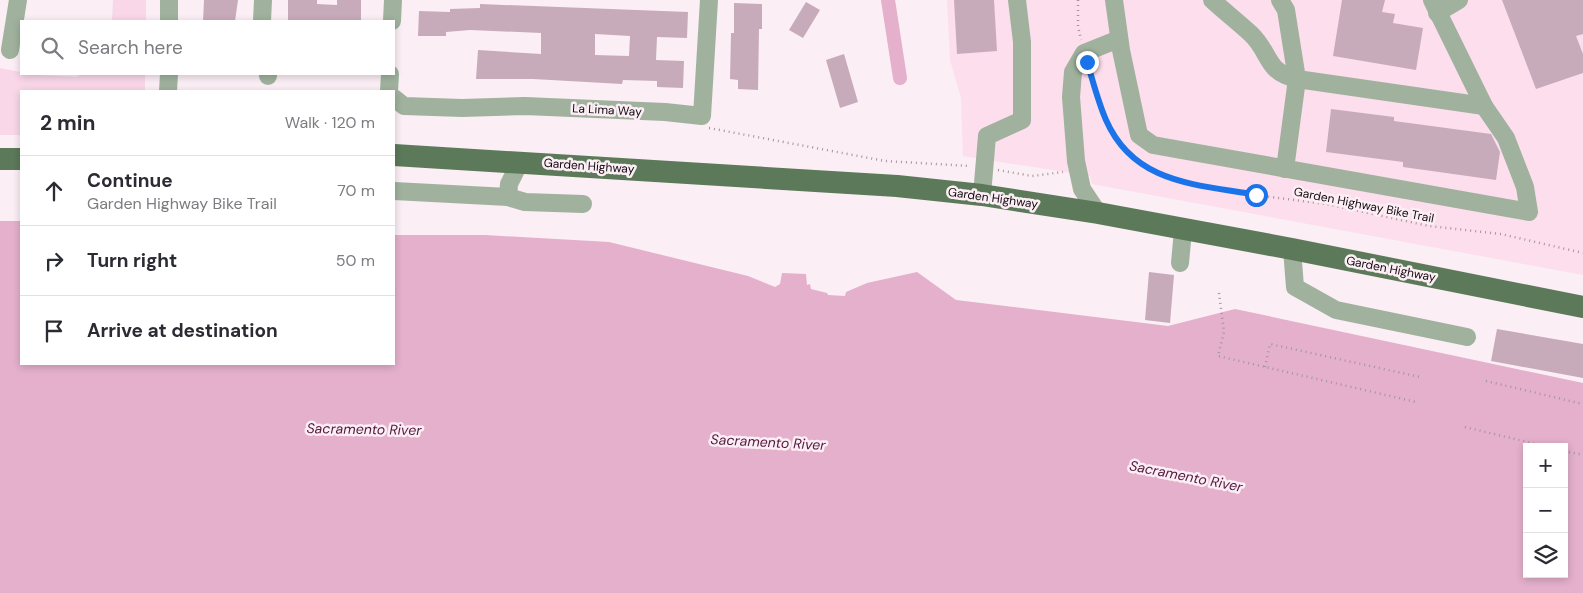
<!DOCTYPE html>
<html lang="en">
<head>
<meta charset="utf-8">
<style>
	:root { --surface:#fff; --page:#f7f7f7; --text:#2b2b33; --muted:#7c7c81; --line:#e1e1e2 }
	body { margin:0; font-family:"DM Sans",sans-serif; background:var(--page); color:var(--text) }
	.controls { position:absolute; right:15px; bottom:15px; display:grid; overflow:hidden; border-radius:0px; box-shadow:0 2px 8px #0003 }
	.controls button { width:45px; height:45px; display:grid; place-items:center; padding:0; border:0; border-bottom:1px solid var(--line); background:var(--surface); color:var(--text); font:25px sans-serif }
	.stop { position:absolute; width:15px; height:15px; margin:-11px; border:4px solid #1a73e8; border-radius:50%; background:#fff }
	.stop.end { background:#1a73e8; border-color:#fff; box-shadow:0 1px 5px #0008 }
	.list { margin:0; padding:0; list-style:none }
	h2 { display:flex; justify-content:space-between; align-items:center; height:65px; margin:0; padding:0 20px; font-size:21px }
	h2 small { font-size:16px; font-weight:400; color:var(--muted) }
	.list li { display:grid; grid-template-columns:32px 1fr auto; gap:15px; align-items:center; box-sizing:border-box; height:70px; padding:0 20px; border-top:1px solid var(--line) }
	.list b { display:block; font-size:19px; white-space:nowrap }
	.list p { margin:0; font-size:16px; white-space:nowrap; color:var(--muted) }
	.list em { font-size:16px; font-style:normal; color:var(--muted) }
	.icon { flex:none; width:28px; height:28px; fill:none; stroke:currentColor; stroke-width:2; stroke-linecap:round; stroke-linejoin:round }
	.map { position:relative; flex:none; width:1583px; height:593px; overflow:hidden }
	.search { position:absolute; background:var(--surface); box-shadow:0 2px 8px #0003; left:20px; top:20px; width:375px; height:55px; display:flex; align-items:center; gap:12px; box-sizing:border-box; padding:0 18px; border-radius:0px; color:var(--muted); font-size:19px }
	.panel { position:absolute; background:var(--surface); box-shadow:0 2px 8px #0003; left:20px; top:90px; width:375px; height:275px; border-radius:0px }
	.map>svg:first-child { display:block }
	.built { fill:#fcdeed }
	.green { fill:#f9d7e9 }
	.water { fill:#e4b0cc; fill-rule:evenodd }
	.lines { fill:none; stroke-linecap:round; stroke-linejoin:round }
	.canal { stroke:#e4b0cc; stroke-width:14 }
	.building { fill:#c8abba; fill-rule:evenodd }
	.path { stroke:#a2969d; stroke-width:2.5; stroke-dasharray:1 4; stroke-linecap:butt }
	.minor { stroke:#a0b19e; stroke-width:18 }
	.major { stroke:#5c7959; stroke-width:22 }
	.route { stroke:#1a73e8; stroke-width:6 }
	.labels { text-anchor:middle; stroke-width:5; stroke-linejoin:round; paint-order:stroke }
	.street-label { font-size:12px; fill:#12090e; stroke:#fbeef5 }
	.water-label { font-size:14px; font-style:italic; fill:#54173e; stroke:#fbeef5 }
</style>
</head>
<body>
<div class="map">
<svg width="1583" height="593" viewBox="0 0 1583 593">
	<rect width="100%" height="100%" fill="#fbeef5"/>
	<path class="built" d="M 947,0 L 1583,0 L 1583,275 L 1092,184 L 1090,176 L 963,156 L 961,98 L 950,60 Z"/>
	<g class="green">
		<path d="M 113,0 L 146,0 L 146,21 L 112,21 Z"/>
		<path d="M 0,68 L 21,72 L 21,74 L 77,77 L 81,74 L 145,74 L 145,91 L 21,91 L 21,135 L 0,135 Z"/>
	</g>
	<path class="water" d="M 0,221 L 21,221 L 21,364 L 394,364 L 394,235 L 485,235 L 609,242 L 748,276 L 775,287 L 780,284 L 782,273 L 806,274 L 807,285 L 810,284 L 811,289 L 827,293 L 828,295 L 845,296 L 846,292 L 867,283 L 917,272 L 956,300 L 1168,326 L 1235,309 L 1583,383 L 1583,593 L 0,593 ZM 1527,447 L 1564,447 L 1564,574 L 1527,574 Z"/>
	<g class="lines">
		<path class="canal" d="M 888,0 L 900,78"/>
	</g>
	<g class="building">
		<path d="M 204,0 L 238,0 L 235,21 L 203,21 Z"/>
		<path d="M 288,0 L 317,0 L 317,4 L 337,5 L 337,0 L 361,0 L 361,21 L 288,20 Z"/>
		<path d="M 954,0 L 994,0 L 997,51 L 957,54 Z"/>
		<path d="M 1342,0 L 1385,0 L 1382,12 L 1395,14 L 1393,23 L 1423,28 L 1416,70 L 1333,56 Z"/>
		<path d="M 1502,0 L 1583,0 L 1583,34 L 1576,36 L 1583,54 L 1583,73 L 1536,89 Z"/>
		<path d="M 806,2 L 820,10 L 803,38 L 789,30 Z"/>
		<path d="M 734,3 L 762,4 L 762,29 L 759,29 L 758,90 L 738,89 L 738,80 L 730,79 L 731,33 L 734,33 Z"/>
		<path d="M 480,4 L 688,12 L 687,38 L 657,37 L 656,60 L 684,61 L 683,88 L 657,87 L 657,81 L 623,80 L 622,84 L 533,79 L 476,79 L 478,50 L 541,54 L 541,33 L 470,30 L 446,32 L 446,36 L 418,36 L 419,11 L 450,12 L 450,9 L 480,8 ZM 595,34 L 630,36 L 629,56 L 595,55 Z"/>
		<path d="M 844,54 L 858,102 L 840,108 L 826,60 Z"/>
		<path d="M 1331,109 L 1394,117 L 1394,121 L 1491,134 L 1500,152 L 1496,180 L 1403,167 L 1403,162 L 1326,152 Z"/>
		<path d="M 1149,272 L 1174,275 L 1170,323 L 1145,320 Z"/>
		<path d="M 1497,329 L 1583,344 L 1583,378 L 1491,361 Z"/>
	</g>
	<g class="lines">
		<g class="path">
			<path d="M 1078,0 L 1078,26 L 1081,40"/>
			<path d="M 1090,72 L 1106,120 L 1116,138 L 1132,157 L 1154,173 L 1173,179 L 1255,195 L 1326,204 L 1429,226 L 1501,234 L 1583,253"/>
			<path d="M 709,128 L 885,161 L 970,166"/>
			<path d="M 998,170 L 1032,176 L 1063,172"/>
			<path d="M 1219,293 L 1224,332 L 1218,356 L 1416,402"/>
			<path d="M 1265,367 L 1270,344 L 1420,377"/>
			<path d="M 1486,381 L 1583,404"/>
			<path d="M 1465,427 L 1548,447"/>
			<path d="M 1564,451 L 1583,455"/>
		</g>
		<g class="minor">
			<path d="M 1114,0 L 1121,50 L 1139,135 L 1153,145 L 1529,212 L 1525,187 L 1506,138 L 1484,106 L 1432,0"/>
			<path d="M 1212,0 C 1225,12 1238,22 1251,34 C 1271,53 1265,72 1297,79 L 1285,169"/>
			<path d="M 1280,0 L 1286,10 L 1297,79 L 1484,106"/>
			<path d="M 1437,13 L 1459,0"/>
			<path d="M 169,21 L 169,0"/>
			<path d="M 262,21 L 263,0"/>
			<path d="M 392,21 L 393,0"/>
			<path d="M 10,50 L 18,0"/>
			<path d="M 268,74 L 268,76"/>
			<path d="M 168,91 L 169,74"/>
			<path d="M 389,91 L 390,74"/>
			<path d="M 394,98 L 404,106 L 462,108 L 525,106 L 665,112 L 702,116 L 709,0"/>
			<path d="M 394,191 L 508,197 L 509,184 L 520,162"/>
			<path d="M 982,195 L 987,136 L 1022,120 L 1022,42 L 1017,0"/>
			<path d="M 508,197 L 525,202 L 583,204"/>
			<path d="M 1098,213 L 1082,189 L 1076,161 L 1071,97 L 1073,72 L 1084,53 L 1119,39"/>
			<path d="M 1292,249 L 1295,287 L 1336,310 L 1467,337"/>
			<path d="M 1180,263 L 1183,230"/>
		</g>
		<g class="major">
			<path d="M 394,155 L 897,186 L 982,195 L 1098,213 L 1292,249 L 1583,307"/>
			<path d="M 0,159 L 21,159"/>
		</g>
	</g>
	<g class="lines">
		<path class="route" d="M 1087,62 C 1093,81 1098,102 1106,120 C 1134,184 1196,184 1256,195"/>
	</g>
	<g class="labels">
		<g class="street-label">
			<text transform="translate(607 110) rotate(3)" y="4">La Lima Way</text>
			<text transform="translate(589 166) rotate(4)" y="4">Garden Highway</text>
			<text transform="translate(993 198) rotate(8)" y="4">Garden Highway</text>
			<text transform="translate(1364 205) rotate(11)" y="4">Garden Highway Bike Trail</text>
			<text transform="translate(1391 269) rotate(11)" y="4">Garden Highway</text>
		</g>
		<g class="water-label">
			<text transform="translate(364 429) rotate(1)" y="5">Sacramento River</text>
			<text transform="translate(768 442) rotate(3)" y="5">Sacramento River</text>
			<text transform="translate(1186 476) rotate(11)" y="5">Sacramento River</text>
		</g>
	</g>
</svg>
<div class="controls">
<button>+</button>
<button>−</button>
<button><svg class="icon" aria-label="layers" viewBox="0 0 24 24"><path d="M12 4l9 5-9 5-9-5zM3 14l9 5 9-5"/></svg></button>
</div>
<div class="stop" style="left:1256px;top:195px"></div>
<div class="stop end" style="left:1087px;top:62px"></div>
<div class="search"><svg class="icon" aria-label="search" viewBox="0 0 24 24"><circle cx="10" cy="10" r="6"/><path d="M15 15l6 6"/></svg>Search here</div>
<section class="panel">
<h2>2 min<small>Walk · 120 m</small></h2>
<ul class="list">
<li><svg class="icon" aria-label="ahead" viewBox="0 0 24 24"><path d="M12 20V5M6 11l6-6 6 6"/></svg><div><b>Continue</b><p>Garden Highway Bike Trail</p></div><em>70 m</em></li>
<li><svg class="icon" aria-label="right" viewBox="0 0 24 24"><path d="M7 20v-9h11M14 6l5 5-5 5"/></svg><div><b>Turn right</b></div><em>50 m</em></li>
<li><svg class="icon" aria-label="arrive" viewBox="0 0 24 24"><path d="M6 21V4h12l-3 4 3 4H6"/></svg><div><b>Arrive at destination</b></div></li>
</ul>
</section>
</div>
</body>
</html>
